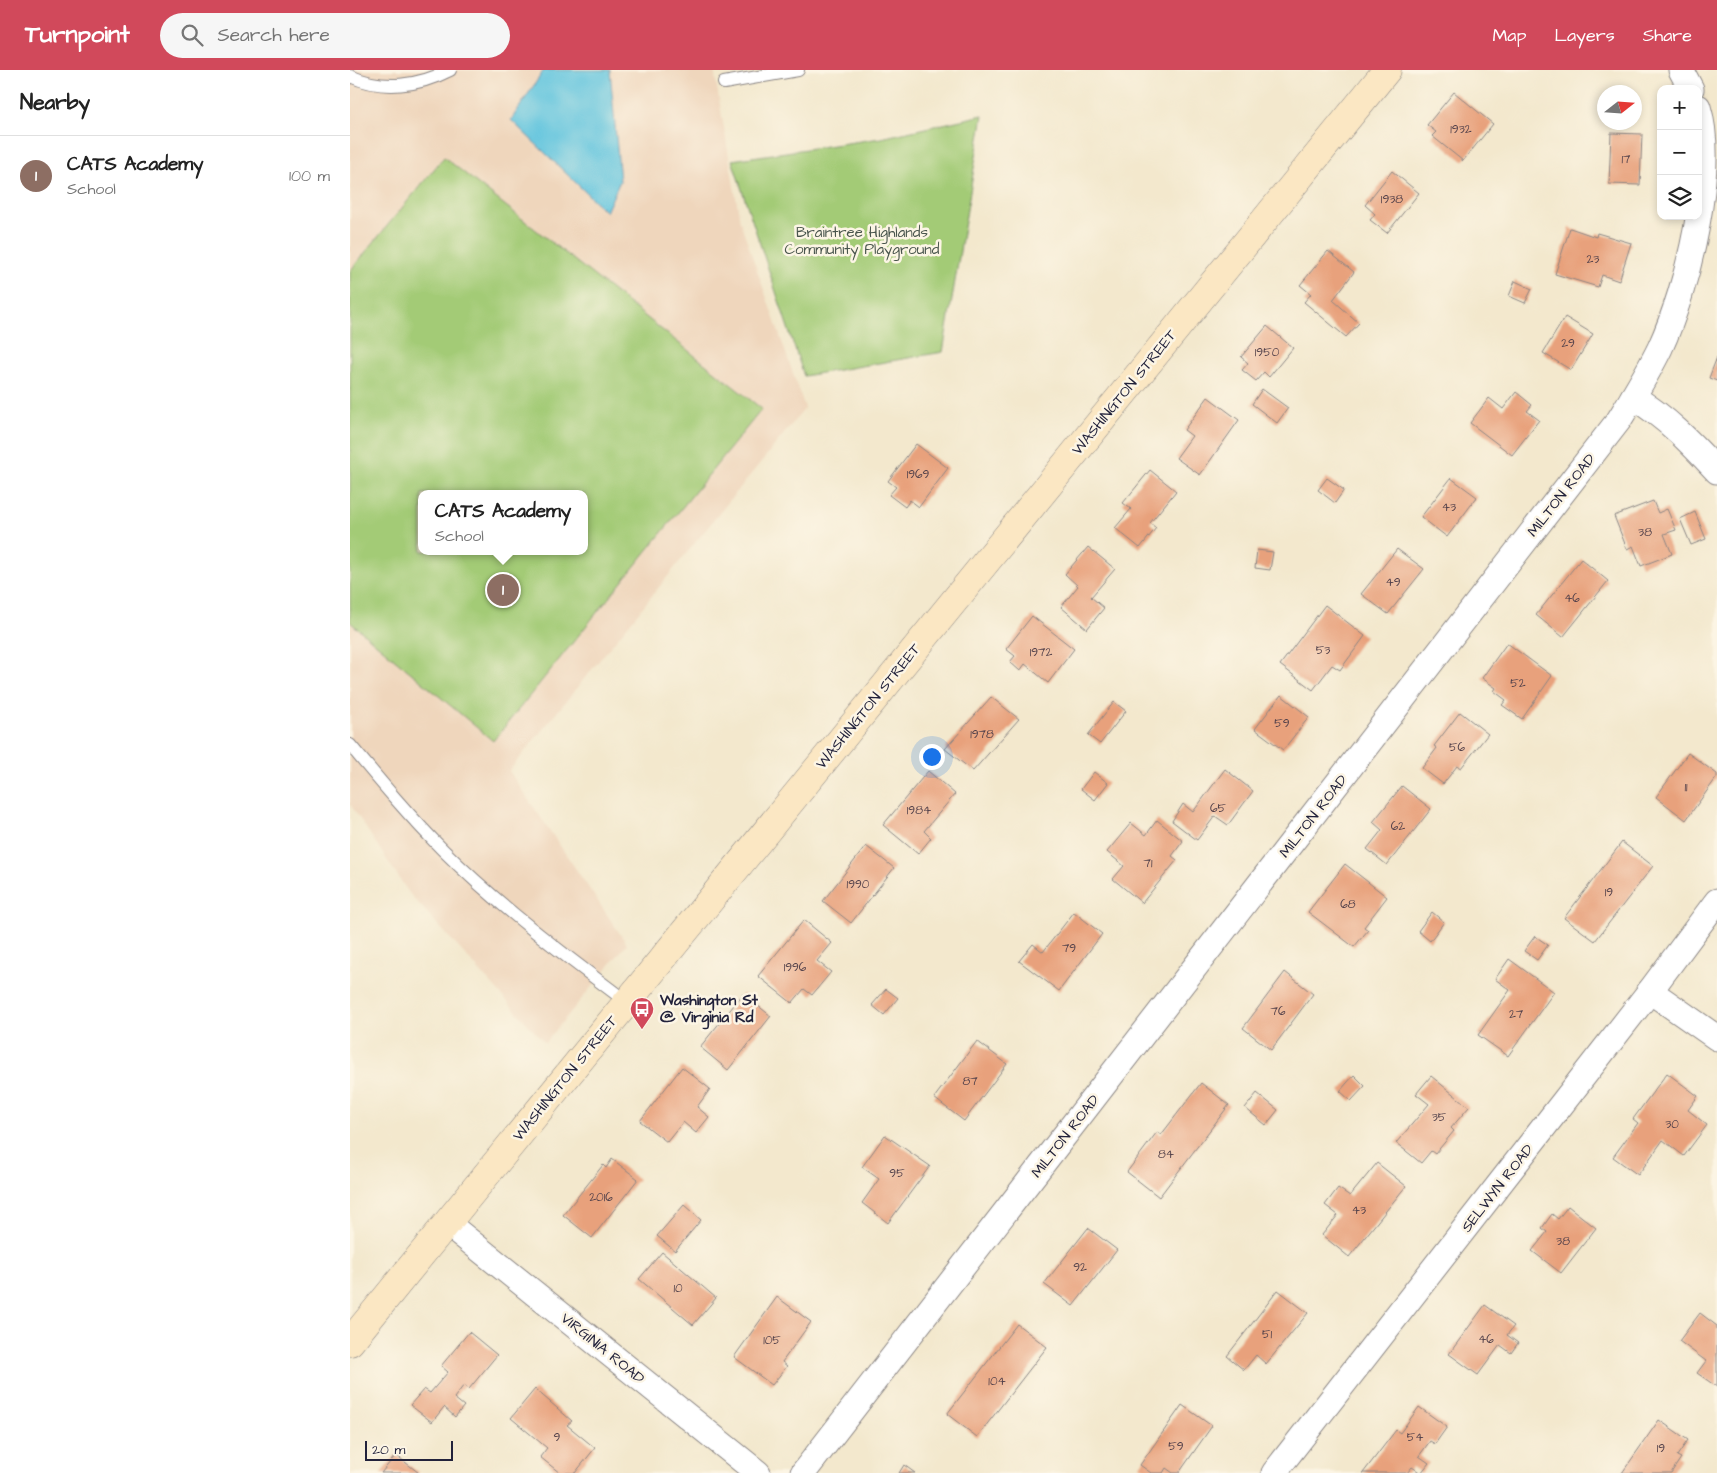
<!DOCTYPE html>
<html lang="en">
<head>
<meta charset="utf-8">
<style>
	:root { --surface:#fff; --page:#f6f6f6; --text:#222; --muted:#767676; --line:#e0e0e0; --accent:#d1495b }
	body { margin:0; font-family:"Architects Daughter",sans-serif; background:var(--page); color:var(--text) }
	.controls { position:absolute; right:15px; top:15px; display:grid; overflow:hidden; border-radius:10px; box-shadow:0 2px 8px #0003 }
	.controls button { width:45px; height:45px; display:grid; place-items:center; padding:0; border:0; border-bottom:1px solid var(--line); background:var(--surface); color:var(--text); font:25px sans-serif }
	.compass { position:absolute; left:1247px; top:15px; width:45px; height:45px; border-radius:50%; background:var(--surface); box-shadow:0 2px 8px #0003; rotate:73deg }
	.scale { position:absolute; left:15px; bottom:12px; width:88px; box-sizing:border-box; padding-left:5px; border:2px solid #22223b; border-top:0; font-size:14px; line-height:18px; white-space:nowrap; color:#22223b; -webkit-text-stroke:4px #fcf5e5; paint-order:stroke }
	.you { position:absolute; left:581px; top:686px; width:18px; height:18px; margin:-12px; border:4px solid #fff; border-radius:50%; background:#1a73e8; box-shadow:0 0 0 8px #1a73e833 }
	.badge { display:grid; place-items:center; width:32px; height:32px; border-radius:50%; background:var(--accent); color:#fff; font-size:16px; font-weight:700 }
	.pin { position:absolute; translate:-50% -50%; border:2px solid #fff; box-shadow:0 1px 5px #0006 }
	.popup { position:absolute; left:68px; top:420px; width:170px; height:65px; box-sizing:border-box; display:grid; place-content:center; border-radius:10px; background:var(--surface); filter:drop-shadow(0 1px 4px #0005); font-size:16px; white-space:nowrap; color:var(--muted) }
	.popup b { font-size:19px; color:var(--text) }
	.popup::after { content:''; position:absolute; left:50%; top:100%; margin-left:-10px; border:10px solid transparent; border-top-color:var(--surface) }
	.list { margin:0; padding:0; list-style:none }
	h2 { display:flex; justify-content:space-between; align-items:center; height:65px; margin:0; padding:0 20px; font-size:21px }
	h2 small { font-size:16px; font-weight:400; color:var(--muted) }
	.list li { display:grid; grid-template-columns:32px 1fr auto; gap:15px; align-items:center; box-sizing:border-box; height:80px; padding:0 20px; border-top:1px solid var(--line) }
	.list b { display:block; font-size:19px; white-space:nowrap }
	.list p { margin:0; font-size:16px; white-space:nowrap; color:var(--muted) }
	.list em { font-size:16px; font-style:normal; color:var(--muted) }
	.icon { flex:none; width:28px; height:28px; fill:none; stroke:currentColor; stroke-width:2; stroke-linecap:round; stroke-linejoin:round }
	.map { position:relative; flex:none; width:1367px; height:1403px; overflow:hidden }
	header { display:flex; align-items:center; gap:30px; box-sizing:border-box; height:70px; padding:0 25px; background:var(--accent); color:#fff }
	header strong { font-size:24px }
	nav { display:flex; gap:28px; margin-inline-start:auto; font-size:18px }
	.search { width:350px; height:45px; background:var(--page); display:flex; align-items:center; gap:12px; box-sizing:border-box; padding:0 18px; border-radius:28px; color:var(--muted); font-size:19px }
	main { display:flex }
	aside { flex:1; background:var(--surface) }
	.map>svg:first-child { display:block }
	.built { fill:#efd6bc; fill-rule:evenodd }
	.green { fill:#a3cb76; stroke:#627658; fill-rule:evenodd }
	.water { fill:#60c4de; stroke:#41738c }
	.building { fill:#e8a17b }
	.lines { fill:none; stroke-linecap:round; stroke-linejoin:round }
	.lane-casing { stroke:#8a8584; stroke-width:14 }
	.street-casing { stroke:#8a8584; stroke-width:27 }
	.secondary-casing { stroke:#8a8584; stroke-width:29 }
	.lane { stroke:#fff; stroke-width:12 }
	.street { stroke:#fff; stroke-width:25 }
	.secondary { stroke:#fbe7c3; stroke-width:28 }
	.labels { text-anchor:middle; stroke-width:5; stroke-linejoin:round; paint-order:stroke }
	.number-label { font-size:12px; fill:#54424b }
	.park-label { font-size:15px; fill:#49554d; stroke:#fcf5e5 }
	.street-label { font-size:15px; fill:#22223b; stroke:#fcf5e5 }
	.poi-label { font-size:15px; font-weight:bold; fill:#22223b; stroke:#fcf5e5; text-anchor:start }
</style>
</head>
<body>
<header>
<strong>Turnpoint</strong>
<div class="search"><svg class="icon" aria-label="search" viewBox="0 0 24 24"><circle cx="10" cy="10" r="6"/><path d="M15 15l6 6"/></svg>Search here</div>
<nav><a>Map</a><a>Layers</a><a>Share</a></nav>
</header>
<main>
<aside>
<h2>Nearby<small></small></h2>
<ul class="list">
<li><span class="badge" style="background:#8d6e63">1</span><div><b>CATS Academy</b><p>School</p></div><em>100 m</em></li>
</ul>
</aside>
<div class="map">
<svg width="1367" height="1403" viewBox="0 0 1367 1403">
	<rect width="100%" height="100%" fill="#fcf5e5"/>
	<filter id="ink" filterUnits="userSpaceOnUse"><feTurbulence type="fractalNoise" baseFrequency=".02" numOctaves="2"/><feDisplacementMap in="SourceGraphic" scale="10" xChannelSelector="R" yChannelSelector="G"/><feConvolveMatrix kernelMatrix="1 2 1 2 8 2 1 2 1" color-interpolation-filters="sRGB"/></filter>
	<filter id="wash" filterUnits="userSpaceOnUse"><feTurbulence type="fractalNoise" baseFrequency=".0096" numOctaves="4" result="noise"/><feDisplacementMap in="SourceGraphic" scale="20" xChannelSelector="R" yChannelSelector="G"/><feGaussianBlur stdDeviation="1.12" result="paint"/><feColorMatrix in="noise" values="0 0 0 0 0 0 0 0 0 0 0 0 0 0 0 0 0 1.4 0 .05"/><feComposite in="paint" operator="in"/></filter>
	<g filter="url(#wash)">
		<rect width="100%" height="100%" fill="#f3e8cd"/>
		<path class="built" d="M 0,0 L 364,0 L 390,151 L 455,338 L 159,701 L 277,874 L 195,973 L 59,823 L 0,734 ZM 72,424 L 234,424 L 234,481 L 72,481 Z"/>
		<g class="green">
			<path d="M 633,45 L 593,282 L 454,306 L 382,90 L 531,68 Z"/>
			<path d="M 94,87 L 412,339 L 143,671 L 0,552 L 0,201 ZM 72,424 L 234,424 L 234,481 L 72,481 Z"/>
		</g>
		<path class="water" d="M 194,0 L 260,0 L 270,111 L 256,142 L 161,50 Z"/>
		<g id="blocks">
			<g class="building">
				<path d="M 1104,22 L 1143,54 L 1113,91 L 1082,66 L 1086,62 L 1077,55 Z"/>
				<path d="M 1261,63 L 1292,64 L 1290,115 L 1259,114 Z"/>
				<path d="M 1042,101 L 1069,123 L 1037,163 L 1020,150 L 1025,144 L 1015,135 Z"/>
				<path d="M 1220,158 L 1246,167 L 1247,163 L 1281,173 L 1269,211 L 1252,205 L 1248,217 L 1205,204 Z"/>
				<path d="M 978,181 L 1004,202 L 983,230 L 1009,253 L 996,267 L 954,232 L 961,224 L 950,215 Z"/>
				<path d="M 1165,211 L 1182,219 L 1175,233 L 1159,226 Z"/>
				<path d="M 1215,247 L 1243,264 L 1221,300 L 1193,283 Z"/>
				<path d="M 917,256 L 943,278 L 919,307 L 914,302 L 906,311 L 892,300 L 898,293 L 891,287 Z"/>
				<path d="M 1367,287 L 1367,311 L 1359,308 Z"/>
				<path d="M 912,319 L 938,338 L 927,353 L 902,334 Z"/>
				<path d="M 1166,322 L 1182,335 L 1177,341 L 1189,350 L 1162,385 L 1120,353 L 1139,328 L 1153,339 Z"/>
				<path d="M 858,327 L 889,350 L 850,405 L 826,388 L 842,366 L 834,360 Z"/>
				<path d="M 566,374 L 598,398 L 569,437 L 560,430 L 555,437 L 539,425 L 546,417 L 538,411 Z"/>
				<path d="M 800,400 L 826,421 L 800,453 L 806,458 L 790,478 L 765,458 L 781,439 L 773,433 Z"/>
				<path d="M 977,408 L 994,420 L 985,433 L 968,420 Z"/>
				<path d="M 1101,408 L 1127,427 L 1097,467 L 1071,447 Z"/>
				<path d="M 1303,431 L 1308,443 L 1317,439 L 1326,460 L 1314,464 L 1322,484 L 1291,496 L 1283,476 L 1277,479 L 1264,446 Z"/>
				<path d="M 1345,442 L 1356,469 L 1341,475 L 1330,449 Z"/>
				<path d="M 738,477 L 765,499 L 741,527 L 754,538 L 737,559 L 711,537 L 728,516 L 715,504 Z"/>
				<path d="M 1047,479 L 1074,499 L 1038,544 L 1011,524 Z"/>
				<path d="M 907,480 L 923,482 L 920,500 L 905,498 Z"/>
				<path d="M 1231,489 L 1258,511 L 1213,567 L 1186,545 Z"/>
				<path d="M 975,535 L 1015,566 L 990,600 L 982,595 L 963,620 L 930,595 Z"/>
				<path d="M 682,546 L 724,579 L 698,613 L 675,594 L 670,601 L 660,592 L 665,586 L 656,579 Z"/>
				<path d="M 1157,573 L 1202,606 L 1172,649 L 1152,635 L 1156,630 L 1144,621 L 1146,618 L 1132,608 Z"/>
				<path d="M 931,625 L 959,647 L 933,680 L 905,659 Z"/>
				<path d="M 641,627 L 669,649 L 623,701 L 595,679 Z"/>
				<path d="M 764,632 L 776,641 L 750,674 L 738,665 Z"/>
				<path d="M 1110,642 L 1138,664 L 1111,698 L 1107,696 L 1093,714 L 1072,698 L 1087,678 L 1084,676 Z"/>
				<path d="M 1338,683 L 1367,704 L 1367,707 L 1336,750 L 1306,727 Z"/>
				<path d="M 875,699 L 903,721 L 878,755 L 865,746 L 847,770 L 822,751 L 833,734 L 843,742 Z"/>
				<path d="M 578,701 L 605,724 L 574,761 L 581,768 L 568,784 L 533,755 Z"/>
				<path d="M 744,702 L 758,713 L 745,730 L 731,719 Z"/>
				<path d="M 1052,716 L 1081,739 L 1037,795 L 1017,779 L 1032,760 L 1023,752 Z"/>
				<path d="M 807,750 L 833,771 L 822,786 L 827,790 L 792,833 L 763,809 L 774,796 L 757,782 L 781,753 L 796,765 Z"/>
				<path d="M 1272,772 L 1303,796 L 1245,871 L 1214,848 Z"/>
				<path d="M 516,776 L 544,798 L 501,853 L 473,831 Z"/>
				<path d="M 995,794 L 1037,827 L 1014,857 L 1018,860 L 1004,877 L 958,842 Z"/>
				<path d="M 724,842 L 752,864 L 709,921 L 669,891 L 683,874 L 693,882 Z"/>
				<path d="M 1082,842 L 1094,852 L 1080,871 L 1068,861 Z"/>
				<path d="M 454,850 L 482,873 L 467,891 L 481,902 L 462,925 L 454,919 L 442,933 L 408,906 Z"/>
				<path d="M 1185,866 L 1198,875 L 1187,890 L 1174,881 Z"/>
				<path d="M 1159,889 L 1204,922 L 1158,986 L 1128,965 L 1160,920 L 1145,909 Z"/>
				<path d="M 935,902 L 963,924 L 921,980 L 893,958 Z"/>
				<path d="M 536,919 L 548,928 L 534,945 L 522,935 Z"/>
				<path d="M 393,924 L 421,946 L 378,1000 L 350,977 Z"/>
				<path d="M 627,971 L 657,994 L 614,1051 L 584,1028 Z"/>
				<path d="M 332,997 L 360,1019 L 347,1037 L 359,1047 L 346,1063 L 333,1052 L 317,1072 L 290,1051 Z"/>
				<path d="M 1317,1003 L 1348,1026 L 1338,1040 L 1357,1055 L 1334,1086 L 1313,1070 L 1288,1105 L 1263,1087 L 1288,1053 L 1283,1049 Z"/>
				<path d="M 1004,1005 L 1015,1016 L 1001,1031 L 990,1021 Z"/>
				<path d="M 1081,1006 L 1119,1037 L 1101,1058 L 1104,1061 L 1085,1084 L 1081,1081 L 1071,1093 L 1046,1073 L 1079,1034 L 1066,1024 Z"/>
				<path d="M 851,1013 L 879,1035 L 809,1127 L 777,1102 L 807,1062 L 811,1065 Z"/>
				<path d="M 907,1023 L 928,1040 L 916,1055 L 895,1038 Z"/>
				<path d="M 535,1065 L 580,1096 L 538,1153 L 512,1133 L 529,1109 L 512,1097 Z"/>
				<path d="M 262,1089 L 288,1109 L 242,1168 L 213,1145 L 253,1095 L 256,1098 Z"/>
				<path d="M 1027,1093 L 1056,1116 L 999,1187 L 972,1165 L 988,1145 L 975,1135 L 988,1118 L 1000,1126 Z"/>
				<path d="M 334,1135 L 351,1150 L 325,1181 L 307,1166 Z"/>
				<path d="M 1218,1136 L 1246,1158 L 1211,1203 L 1182,1181 L 1197,1162 L 1192,1158 L 1202,1144 L 1208,1149 Z"/>
				<path d="M 738,1158 L 767,1180 L 723,1236 L 694,1214 Z"/>
				<path d="M 312,1182 L 366,1228 L 343,1255 L 289,1209 Z"/>
				<path d="M 928,1220 L 958,1243 L 916,1294 L 906,1285 L 894,1300 L 877,1286 Z"/>
				<path d="M 427,1227 L 461,1252 L 432,1292 L 437,1296 L 422,1315 L 384,1287 Z"/>
				<path d="M 1135,1235 L 1164,1256 L 1157,1265 L 1168,1273 L 1161,1283 L 1150,1275 L 1128,1305 L 1099,1284 Z"/>
				<path d="M 1350,1243 L 1367,1256 L 1367,1317 L 1347,1303 L 1356,1291 L 1329,1271 Z"/>
				<path d="M 667,1254 L 697,1277 L 627,1367 L 597,1344 Z"/>
				<path d="M 119,1262 L 147,1285 L 119,1319 L 114,1315 L 104,1328 L 114,1336 L 105,1347 L 94,1337 L 82,1352 L 60,1335 L 74,1319 L 80,1323 L 98,1302 L 91,1296 Z"/>
				<path d="M 185,1319 L 222,1351 L 217,1355 L 245,1378 L 225,1403 L 210,1403 L 190,1387 L 197,1378 L 161,1348 Z"/>
				<path d="M 832,1335 L 862,1356 L 829,1403 L 823,1403 L 816,1398 L 813,1403 L 801,1403 L 790,1395 Z"/>
				<path d="M 1069,1337 L 1097,1357 L 1085,1374 L 1080,1371 L 1069,1386 L 1079,1393 L 1071,1403 L 1062,1397 L 1057,1403 L 1013,1403 L 1046,1360 L 1050,1363 Z"/>
				<path d="M 1309,1350 L 1338,1370 L 1327,1386 L 1331,1388 L 1321,1403 L 1272,1403 Z"/>
				<path d="M 46,1385 L 69,1403 L 31,1403 Z"/>
				<path d="M 554,1395 L 565,1403 L 549,1403 Z"/>
			</g>
		</g>
	</g>
	<g filter="url(#ink)">
		<use href="#blocks" fill-opacity="0" stroke="#8a8584" stroke-width="1"/>
		<g class="lines">
			<g class="lane-casing">
				<g id="lane">
					<path d="M 0,6 C 33,21 69,16 100,0"/>
					<path d="M 374,13 L 448,0"/>
					<path d="M 0,675 C 30,711 60,747 93,780 C 149,836 213,884 277,932"/>
				</g>
			</g>
			<g class="street-casing">
				<g id="street">
					<path d="M 1331,0 L 1341,19"/>
					<path d="M 1283,327 C 1316,347 1341,373 1367,401"/>
					<path d="M 1300,921 L 1367,968"/>
					<path d="M 97,1153 L 408,1403"/>
					<path d="M 453,1403 L 1269,350 C 1283,327 1298,303 1310,278 C 1337,220 1367,99 1348,37"/>
					<path d="M 924,1403 L 1300,921 L 1367,831"/>
				</g>
			</g>
			<g class="secondary-casing">
				<path id="secondary" d="M 0,1272 L 1037,0"/>
			</g>
			<use href="#lane" class="lane"/>
			<use href="#street" class="street"/>
			<use href="#secondary" class="secondary"/>
		</g>
	</g>
	<defs>
		<g id="bus-pin" transform="scale(1.25)"><path d="M0 17L-7.5 6A9.5 9.5 0 1 1 7.5 6Z" fill="#d1495b" stroke="#fcf5e5"/><path d="M-5-6H5V4H4V6H2V4H-2V6H-4V4H-5ZM-3.5-4V0h7V-4ZM-3.5 1.2v1.5H-2V1.2ZM2 1.2v1.5H3.5V1.2Z" fill="#fff"/></g>
	</defs>
	<g fill-rule="evenodd">
		<use href="#bus-pin" x="292" y="939"/>
	</g>
	<g class="labels">
		<g class="number-label">
			<text x="1111" y="63">1932</text>
			<text x="1276" y="93">17</text>
			<text x="1042" y="133">1938</text>
			<text x="1243" y="193">23</text>
			<text x="1218" y="277">29</text>
			<text x="917" y="286">1950</text>
			<text x="568" y="408">1969</text>
			<text x="1099" y="441">43</text>
			<text x="1295" y="466">38</text>
			<text x="1043" y="516">49</text>
			<text x="1222" y="532">46</text>
			<text x="973" y="584">53</text>
			<text x="691" y="586">1972</text>
			<text x="1168" y="617">52</text>
			<text x="932" y="657">59</text>
			<text x="632" y="668">1978</text>
			<text x="1107" y="681">56</text>
			<text x="1336" y="721">11</text>
			<text x="868" y="742">65</text>
			<text x="569" y="744">1984</text>
			<text x="1048" y="760">62</text>
			<text x="798" y="797">71</text>
			<text x="508" y="818">1990</text>
			<text x="1259" y="826">19</text>
			<text x="998" y="838">68</text>
			<text x="719" y="882">79</text>
			<text x="445" y="901">1996</text>
			<text x="928" y="945">76</text>
			<text x="1166" y="948">27</text>
			<text x="620" y="1015">87</text>
			<text x="1089" y="1051">35</text>
			<text x="1322" y="1058">30</text>
			<text x="816" y="1088">84</text>
			<text x="547" y="1107">95</text>
			<text x="251" y="1131">2016</text>
			<text x="1009" y="1144">43</text>
			<text x="1213" y="1175">38</text>
			<text x="730" y="1201">92</text>
			<text x="328" y="1222">10</text>
			<text x="917" y="1268">51</text>
			<text x="1136" y="1273">46</text>
			<text x="422" y="1274">105</text>
			<text x="647" y="1315">104</text>
			<text x="207" y="1371">9</text>
			<text x="1065" y="1371">54</text>
			<text x="826" y="1380">59</text>
			<text x="1311" y="1382">19</text>
		</g>
		<g class="park-label">
			<text x="512" y="167">Braintree Highlands<tspan x="512" dy="17">Community Playground</tspan></text>
		</g>
		<g class="street-label">
			<text transform="translate(774 322) rotate(-51)" y="5">WASHINGTON STREET</text>
			<text transform="translate(1211 425) rotate(-52)" y="5">MILTON ROAD</text>
			<text transform="translate(518 636) rotate(-51)" y="5">WASHINGTON STREET</text>
			<text transform="translate(963 746) rotate(-52)" y="5">MILTON ROAD</text>
			<text transform="translate(215 1008) rotate(-51)" y="5">WASHINGTON STREET</text>
			<text transform="translate(715 1066) rotate(-52)" y="5">MILTON ROAD</text>
			<text transform="translate(1147 1118) rotate(-52)" y="5">SELWYN ROAD</text>
			<text transform="translate(253 1278) rotate(39)" y="5">VIRGINIA ROAD</text>
		</g>
		<g class="poi-label">
			<text x="310" y="935">Washington St<tspan x="310" dy="17">@ Virginia Rd</tspan></text>
		</g>
	</g>
</svg>
<div class="controls">
<button>+</button>
<button>−</button>
<button><svg class="icon" aria-label="layers" viewBox="0 0 24 24"><path d="M12 4l9 5-9 5-9-5zM3 14l9 5 9-5"/></svg></button>
</div>
<svg class="compass" viewBox="-18 -18 36 36"><path d="M0-13l5 13h-10z" fill="#e53935"/><path d="M0 13l5-13h-10z" fill="#767676"/></svg>
<div class="scale">20 m</div>
<div class="you"></div>
<div class="pin badge" style="left:153px;top:520px;background:#8d6e63">1</div>
<div class="popup"><b>CATS Academy</b>School</div>
</div>
</main>
</body>
</html>
